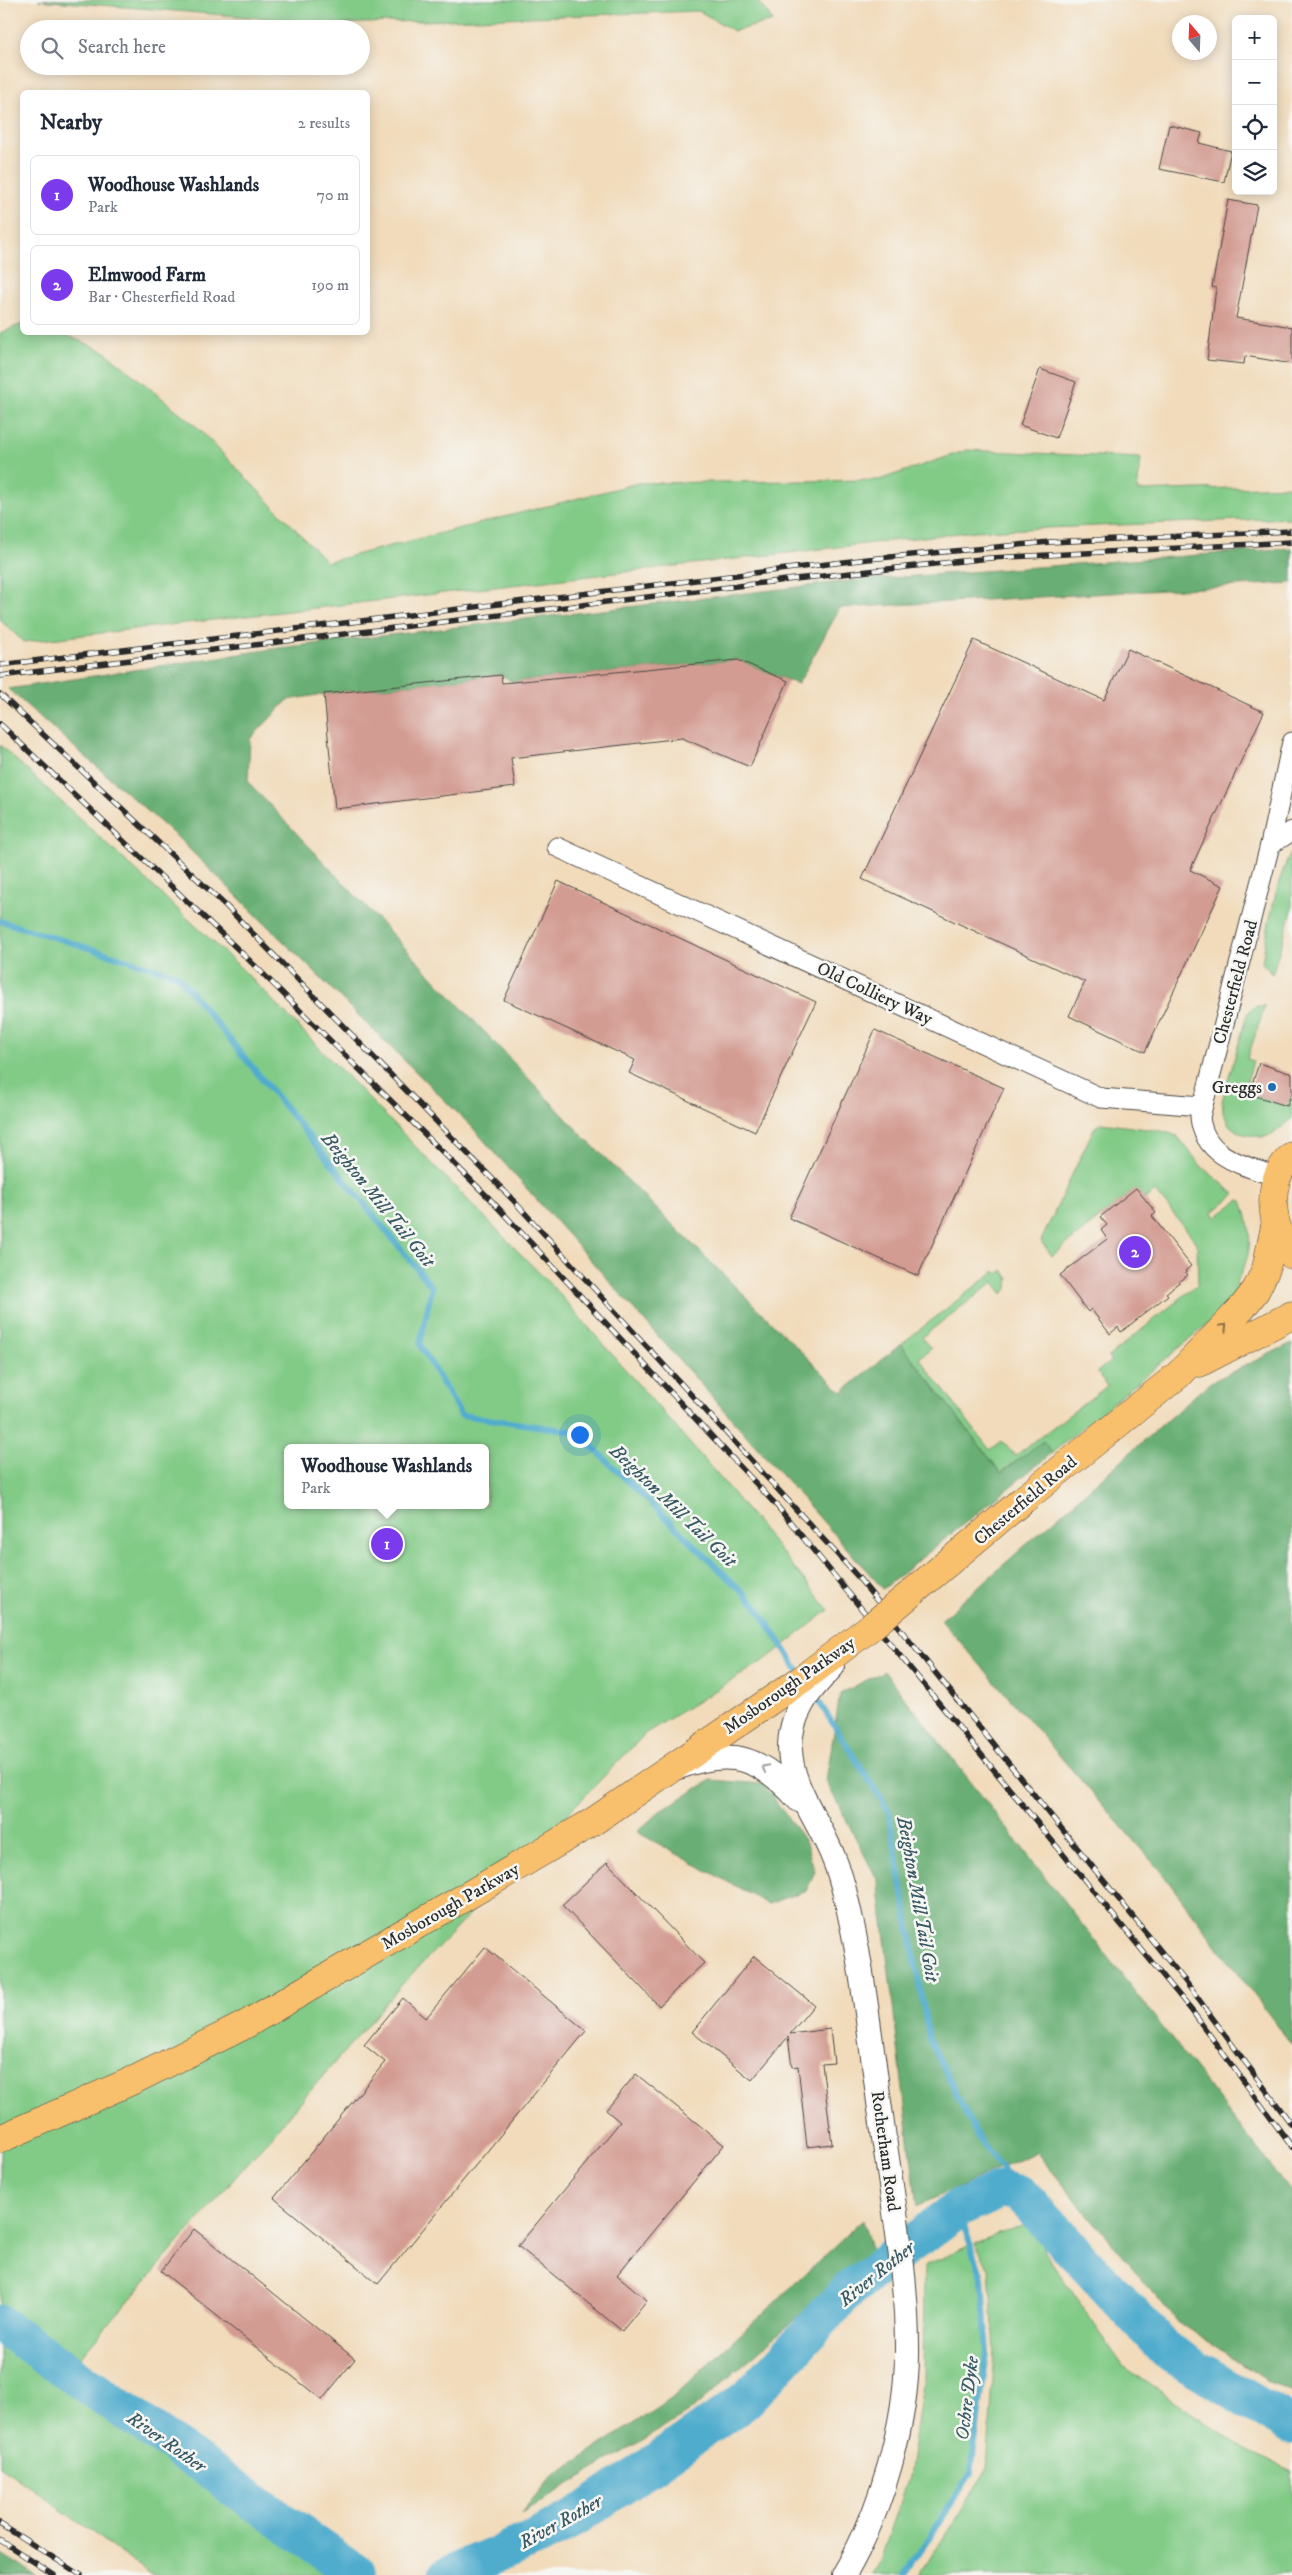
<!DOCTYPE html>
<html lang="en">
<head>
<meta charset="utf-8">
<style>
	:root { --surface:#fff; --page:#f6f6f7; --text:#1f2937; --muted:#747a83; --line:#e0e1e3; --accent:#7c3aed }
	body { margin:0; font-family:"IM FELL DW Pica",serif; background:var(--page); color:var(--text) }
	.controls { position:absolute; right:15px; top:15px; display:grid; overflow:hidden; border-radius:8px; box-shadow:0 2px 12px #0003 }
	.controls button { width:45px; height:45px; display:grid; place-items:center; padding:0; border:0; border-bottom:1px solid var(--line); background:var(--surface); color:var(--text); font:25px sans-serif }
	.compass { position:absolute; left:1172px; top:15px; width:45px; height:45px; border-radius:50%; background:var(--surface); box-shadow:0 2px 12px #0003; rotate:341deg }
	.you { position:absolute; left:579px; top:1434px; width:18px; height:18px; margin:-12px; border:4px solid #fff; border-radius:50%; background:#1a73e8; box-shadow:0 0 0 8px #1a73e833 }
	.badge { display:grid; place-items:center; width:32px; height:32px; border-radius:50%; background:var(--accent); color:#fff; font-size:16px; font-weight:700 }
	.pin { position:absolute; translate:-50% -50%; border:2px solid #fff; box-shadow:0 1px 5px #0006 }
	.popup { position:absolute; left:284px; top:1444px; width:205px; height:65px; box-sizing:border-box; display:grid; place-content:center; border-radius:8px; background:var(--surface); filter:drop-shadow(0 1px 4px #0005); font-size:16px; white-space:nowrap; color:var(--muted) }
	.popup b { font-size:19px; color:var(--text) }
	.popup::after { content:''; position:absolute; left:50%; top:100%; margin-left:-10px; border:10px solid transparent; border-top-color:var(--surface) }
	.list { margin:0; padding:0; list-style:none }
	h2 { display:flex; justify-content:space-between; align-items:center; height:65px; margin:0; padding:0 20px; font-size:21px }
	h2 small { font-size:16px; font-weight:400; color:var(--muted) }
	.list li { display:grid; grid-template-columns:32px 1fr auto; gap:15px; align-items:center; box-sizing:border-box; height:80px; margin:0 10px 10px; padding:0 10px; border:1px solid var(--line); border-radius:8px }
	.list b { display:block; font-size:19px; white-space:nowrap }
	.list p { margin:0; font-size:16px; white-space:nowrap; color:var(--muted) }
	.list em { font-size:16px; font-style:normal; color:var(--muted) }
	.icon { flex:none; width:28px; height:28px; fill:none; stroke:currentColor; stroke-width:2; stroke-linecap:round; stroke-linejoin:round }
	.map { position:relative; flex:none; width:1292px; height:2575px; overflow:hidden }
	.search { position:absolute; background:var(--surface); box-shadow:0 2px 12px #0003; left:20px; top:20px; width:350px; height:55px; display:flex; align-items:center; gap:12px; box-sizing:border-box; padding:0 18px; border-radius:28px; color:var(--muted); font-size:19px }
	.panel { position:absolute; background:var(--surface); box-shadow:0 2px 12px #0003; left:20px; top:90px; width:350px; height:245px; border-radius:8px }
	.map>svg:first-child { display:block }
	.green { fill:#82cb87; stroke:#567b59; fill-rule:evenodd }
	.forest { fill:#69af74; stroke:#4a6d50 }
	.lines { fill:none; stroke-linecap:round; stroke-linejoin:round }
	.stream { stroke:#4faccd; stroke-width:6 }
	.river { stroke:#4faccd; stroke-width:38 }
	.building { fill:#d39c93 }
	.minor-casing { stroke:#494541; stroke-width:21 }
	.tertiary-casing { stroke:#494541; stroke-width:26 }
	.trunk-casing { stroke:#494541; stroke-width:29 }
	.minor { stroke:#fff; stroke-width:19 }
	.tertiary { stroke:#fff; stroke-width:24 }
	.trunk { stroke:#f8bf6c; stroke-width:28 }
	.rail-casing { stroke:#2b2b2b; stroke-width:5.5 }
	.rail { stroke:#f6f6f2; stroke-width:4; stroke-dasharray:11; stroke-linecap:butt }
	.trunk-bridge-casing { stroke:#494541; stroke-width:29; stroke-linecap:butt }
	.trunk-bridge { stroke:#f8bf6c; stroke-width:28 }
	.oneway { stroke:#876e48 }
	.oneway2 { stroke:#a0a0a0 }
	.poi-dot { fill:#1f6fb2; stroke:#f6f6f2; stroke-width:2 }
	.labels { text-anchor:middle; stroke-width:5; stroke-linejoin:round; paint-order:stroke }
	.street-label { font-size:18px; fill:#2b2b2b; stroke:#f6f6f2 }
	.poi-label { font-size:18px; fill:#2b2b2b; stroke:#f6f6f2; text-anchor:end }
	.water-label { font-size:19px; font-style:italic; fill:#385864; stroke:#f6f6f2 }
</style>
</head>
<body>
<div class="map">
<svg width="1292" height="2575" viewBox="0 0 1292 2575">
	<rect width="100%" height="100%" fill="#f6f6f2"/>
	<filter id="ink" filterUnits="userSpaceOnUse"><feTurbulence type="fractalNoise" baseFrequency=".02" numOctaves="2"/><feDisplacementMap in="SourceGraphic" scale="10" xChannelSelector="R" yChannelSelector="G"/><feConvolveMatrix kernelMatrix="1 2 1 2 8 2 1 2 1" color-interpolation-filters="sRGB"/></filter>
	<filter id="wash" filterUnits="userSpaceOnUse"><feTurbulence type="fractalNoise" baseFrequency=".0096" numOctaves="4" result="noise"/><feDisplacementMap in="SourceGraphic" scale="20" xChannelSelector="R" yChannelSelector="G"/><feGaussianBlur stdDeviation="1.12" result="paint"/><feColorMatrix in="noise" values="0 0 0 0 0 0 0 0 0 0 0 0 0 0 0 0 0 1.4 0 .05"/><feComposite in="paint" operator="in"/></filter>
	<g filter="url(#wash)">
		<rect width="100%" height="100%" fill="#f1dbbb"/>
		<g class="green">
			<path d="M 38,0 L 757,0 L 773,21 L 734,31 L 699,11 L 336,24 Z"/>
			<path d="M 22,324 L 22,332 L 61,333 L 104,351 L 195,425 L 327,562 L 638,483 L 879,480 L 967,450 L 1141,458 L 1137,491 L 1292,486 L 1292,518 L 975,531 L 24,642 L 0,620 L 0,333 Z"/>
			<path d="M 0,745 L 238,965 L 554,1288 L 721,1479 L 829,1610 L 765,1660 L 646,1733 L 406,1980 L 80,2357 L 0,2307 ZM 288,1448 L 486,1448 L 486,1505 L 288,1505 Z"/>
			<path d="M 1292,852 L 1292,911 L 1272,974 L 1262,963 C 1266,935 1277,874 1292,852 Z"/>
			<path d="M 1256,1006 L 1265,1006 L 1247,1059 L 1253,1061 L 1247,1081 L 1253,1083 L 1249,1094 L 1287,1106 L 1290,1098 L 1292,1099 L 1292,1119 L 1272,1135 L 1261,1137 L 1239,1133 L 1229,1125 L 1223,1112 L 1222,1101 L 1246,1018 L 1249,1011 Z"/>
			<path d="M 1101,1123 L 1169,1132 L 1179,1138 L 1202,1167 L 1235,1194 L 1213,1212 L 1216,1217 L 1239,1200 L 1242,1201 C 1253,1231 1253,1255 1236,1282 L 1239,1291 L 1213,1320 L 1052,1453 L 1043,1441 L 1001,1473 L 901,1344 L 995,1271 L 998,1274 L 1003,1270 L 1009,1279 L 1008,1287 L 1003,1294 L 994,1282 L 922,1337 L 931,1349 L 919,1358 L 990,1450 L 1002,1441 L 1015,1456 L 1107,1386 L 1097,1372 L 1111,1361 L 1108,1357 L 1198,1284 L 1197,1243 L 1155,1191 L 1145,1199 L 1136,1189 L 1052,1256 L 1041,1241 L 1094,1128 Z"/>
			<path d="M 1035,2220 L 1044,2251 L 1123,2366 L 1249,2452 L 1292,2471 L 1292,2575 L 920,2575 L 987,2469 L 995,2351 L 989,2270 L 975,2243 Z"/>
			<path d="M 970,2245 L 982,2277 L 987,2353 L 971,2473 L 905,2575 L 872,2575 L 880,2561 L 909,2477 L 923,2384 L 924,2267 Z"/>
			<path d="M 0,2346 L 334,2575 L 152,2575 L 0,2466 Z"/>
		</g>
		<g class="forest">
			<path d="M 1292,548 L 1292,583 L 840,608 L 798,684 L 738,660 L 513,682 L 501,675 L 324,694 L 288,700 L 250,739 L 248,782 L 584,1137 L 842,1392 L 901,1344 L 1001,1473 L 1043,1441 L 1052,1453 L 883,1589 L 472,1127 L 175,835 L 8,689 L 279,648 L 849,581 Z"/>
			<path d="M 1292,1343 L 1292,2045 L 1161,1872 L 941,1620 L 1209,1383 Z"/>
			<path d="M 884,1671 L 1292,2193 L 1292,2393 L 1269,2382 L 1176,2320 L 1036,2152 L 917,2206 L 878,1881 L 826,1781 L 840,1694 Z"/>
			<path d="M 711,1780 L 763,1784 L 805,1841 L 815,1871 L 807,1890 L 768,1904 L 637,1832 L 660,1811 Z"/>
			<path d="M 863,2220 L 872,2252 L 688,2413 L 521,2513 L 550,2478 L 671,2399 Z"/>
			<path d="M 0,2553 L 35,2575 L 0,2575 Z"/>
		</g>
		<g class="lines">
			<g class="stream">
				<path d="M 0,921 L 177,975 L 432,1287 L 420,1345 L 461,1415 L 577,1432 L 755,1604 L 800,1673"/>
				<path d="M 814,1694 L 888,1810 L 929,2038 L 977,2136 L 1020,2194"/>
				<path d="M 905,2575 L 971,2473 L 987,2353 L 982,2277 L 958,2209"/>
			</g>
			<g class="river">
				<path d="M 0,2324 L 359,2575"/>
				<path d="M 447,2575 L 534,2539 L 575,2518 L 746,2400 L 850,2289 L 958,2209 L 1001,2190 L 1020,2194 L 1167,2351 L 1292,2426"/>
			</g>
		</g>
		<g id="blocks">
			<g class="building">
				<path d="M 1169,125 L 1202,133 L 1199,143 L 1231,151 L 1224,182 L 1159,169 Z"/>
				<path d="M 1228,200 L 1257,205 L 1236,318 L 1292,327 L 1292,364 L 1245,356 L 1244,364 L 1207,360 L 1216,288 L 1212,287 Z"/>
				<path d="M 1040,369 L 1076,382 L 1056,438 L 1020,425 Z"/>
				<path d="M 974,640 L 1104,700 L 1128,649 L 1264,712 L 1190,870 L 1223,886 L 1145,1052 L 1069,1016 L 1085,982 L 862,879 Z"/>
				<path d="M 738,660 L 788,681 L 750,767 L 682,738 L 511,758 L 515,787 L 335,809 L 324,694 L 501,675 L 502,683 Z"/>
				<path d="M 558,881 L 816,1002 L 755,1132 L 629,1073 L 635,1060 L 504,1000 Z"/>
				<path d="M 875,1030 L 1004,1088 L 918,1276 L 789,1218 Z"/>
				<path d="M 1259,1063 L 1292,1074 L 1292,1092 L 1287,1106 L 1249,1094 Z"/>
				<path d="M 1136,1188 L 1156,1213 L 1152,1216 L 1191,1266 L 1185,1271 L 1188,1275 L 1166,1293 L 1168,1295 L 1121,1332 L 1118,1327 L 1110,1334 L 1091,1309 L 1088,1312 L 1060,1275 L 1107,1239 L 1101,1230 L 1107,1225 L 1100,1217 Z"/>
				<path d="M 607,1862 L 704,1963 L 659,2006 L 562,1905 Z"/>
				<path d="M 485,1947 L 586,2031 L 378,2284 L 274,2198 L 385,2062 L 364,2045 L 403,1998 L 426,2018 Z"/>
				<path d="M 754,1956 L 814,2005 L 790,2034 L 830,2029 L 834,2063 L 822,2064 L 832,2144 L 807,2147 L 798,2066 L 792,2067 L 788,2037 L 752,2080 L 692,2032 Z"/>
				<path d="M 636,2074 L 724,2145 L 617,2275 L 647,2300 L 622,2331 L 518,2246 L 620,2122 L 606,2110 Z"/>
				<path d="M 194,2229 L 355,2359 L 322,2400 L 161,2271 Z"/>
			</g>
		</g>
	</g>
	<g filter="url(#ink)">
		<use href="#blocks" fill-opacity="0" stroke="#494541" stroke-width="1"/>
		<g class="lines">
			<g class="minor-casing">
				<g id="minor">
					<path d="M 1270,845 L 1292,831"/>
					<path d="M 557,847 L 1101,1098 L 1201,1106"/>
					<path d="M 1277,1177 C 1244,1165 1204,1158 1200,1117 L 1270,845 L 1292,742"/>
				</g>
			</g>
			<g class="tertiary-casing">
				<g id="tertiary">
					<path d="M 832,1667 C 808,1692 790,1713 790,1749 C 791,1784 812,1811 826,1841 C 834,1857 840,1874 844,1890 C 863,1964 870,2040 881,2116 C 891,2193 907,2270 907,2348 C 908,2420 881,2513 844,2575"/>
					<path d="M 678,1767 C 733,1747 762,1758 799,1800"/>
				</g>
			</g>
			<g class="trunk-casing">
				<g id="trunk">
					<path d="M 1292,1156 C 1264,1180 1270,1229 1292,1255"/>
					<path d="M 1199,1363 L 1292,1315"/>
					<path d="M 1023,1500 L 1178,1375 L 1242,1308 L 1256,1290 L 1266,1269 L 1275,1226"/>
					<path d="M 0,2139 L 136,2079 L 243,2026 L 491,1882 L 594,1821 L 802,1679 L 872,1626"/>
				</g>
			</g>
			<use href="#minor" class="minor"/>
			<use href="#tertiary" class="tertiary"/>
			<use href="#trunk" class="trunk"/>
			<g class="rail-casing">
				<g id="rail">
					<path d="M 0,665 L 868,559 L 1050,542 L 1292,531"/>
					<path d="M 0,676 L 795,579 L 990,558 L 1292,542"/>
					<path d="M 0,694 L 226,906 L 512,1199 L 857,1576 L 1185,1981 L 1292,2125"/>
					<path d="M 0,724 L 245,956 L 488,1197 L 777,1506 L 1192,2011 L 1292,2147"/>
					<path d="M 0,2524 L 81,2575"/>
					<path d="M 0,2540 L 54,2575"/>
				</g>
			</g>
			<use href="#rail" class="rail"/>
			<g class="trunk-bridge-casing">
				<path id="trunk-bridge" d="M 872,1626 L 1023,1500"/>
			</g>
			<use href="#trunk-bridge" class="trunk-bridge"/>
		</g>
		<defs><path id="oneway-chevron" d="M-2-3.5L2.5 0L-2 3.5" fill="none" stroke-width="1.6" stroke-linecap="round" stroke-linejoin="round" transform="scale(1.25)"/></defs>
		<use class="oneway" href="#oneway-chevron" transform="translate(1224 1327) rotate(-46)"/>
		<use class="oneway2" href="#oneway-chevron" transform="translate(765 1768) rotate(-152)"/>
	</g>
	<circle class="poi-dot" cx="1272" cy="1087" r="5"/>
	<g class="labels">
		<g class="street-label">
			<text transform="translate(1235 982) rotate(-75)" y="6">Chesterfield Road</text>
			<text transform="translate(875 993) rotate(25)" y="6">Old Colliery Way</text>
			<text transform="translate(1025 1500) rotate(-40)" y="6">Chesterfield Road</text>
			<text transform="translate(789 1685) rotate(-35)" y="6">Mosborough Parkway</text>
			<text transform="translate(450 1906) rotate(-30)" y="6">Mosborough Parkway</text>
			<text transform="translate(886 2151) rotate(82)" y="6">Rotherham Road</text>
		</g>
		<g class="poi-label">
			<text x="1262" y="1093">Greggs</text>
		</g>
		<g class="water-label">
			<text transform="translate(379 1199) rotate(51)" y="7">Beighton Mill Tail Goit</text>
			<text transform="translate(674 1505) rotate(44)" y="7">Beighton Mill Tail Goit</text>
			<text transform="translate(919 1899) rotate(80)" y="7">Beighton Mill Tail Goit</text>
			<text transform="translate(876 2273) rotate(-39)" y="7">River Rother</text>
			<text transform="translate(966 2398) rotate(-83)" y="7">Ochre Dyke</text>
			<text transform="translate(167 2441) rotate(35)" y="7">River Rother</text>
			<text transform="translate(560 2521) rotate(-29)" y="7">River Rother</text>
		</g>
	</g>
</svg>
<div class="controls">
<button>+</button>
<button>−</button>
<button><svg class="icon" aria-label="locate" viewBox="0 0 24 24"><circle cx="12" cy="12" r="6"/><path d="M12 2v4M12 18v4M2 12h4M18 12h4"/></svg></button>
<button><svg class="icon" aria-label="layers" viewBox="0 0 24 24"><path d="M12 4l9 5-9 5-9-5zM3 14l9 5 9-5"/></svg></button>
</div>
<svg class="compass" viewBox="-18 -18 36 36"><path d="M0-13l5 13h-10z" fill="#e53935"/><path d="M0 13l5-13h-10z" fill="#747a83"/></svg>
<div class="you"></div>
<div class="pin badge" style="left:387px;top:1544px">1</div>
<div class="popup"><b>Woodhouse Washlands</b>Park</div>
<div class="pin badge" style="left:1135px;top:1252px">2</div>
<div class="search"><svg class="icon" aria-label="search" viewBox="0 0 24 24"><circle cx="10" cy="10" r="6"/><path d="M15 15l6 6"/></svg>Search here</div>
<section class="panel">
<h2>Nearby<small>2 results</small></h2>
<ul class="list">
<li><span class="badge">1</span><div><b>Woodhouse Washlands</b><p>Park</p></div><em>70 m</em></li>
<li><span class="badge">2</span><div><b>Elmwood Farm</b><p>Bar · Chesterfield Road</p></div><em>190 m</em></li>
</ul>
</section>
</div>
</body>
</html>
